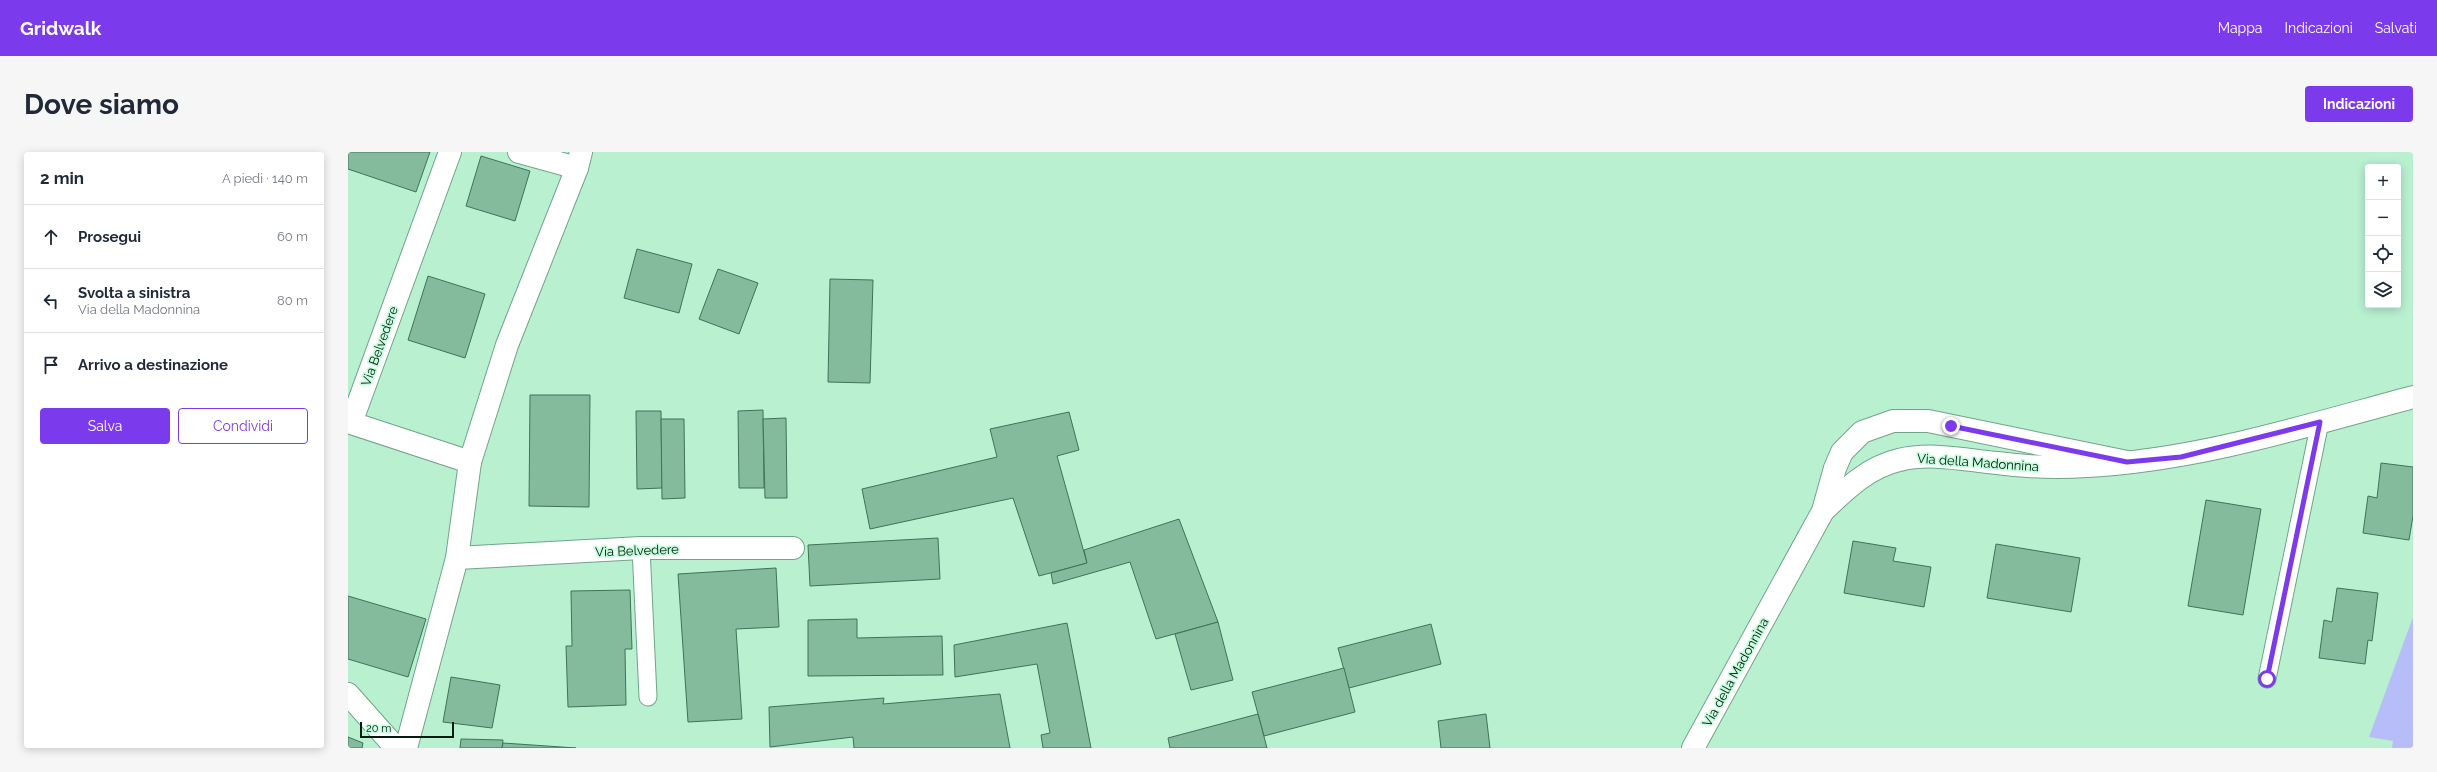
<!DOCTYPE html>
<html lang="it">
<head>
<meta charset="utf-8">
<style>
	:root { --surface:#fff; --page:#f6f6f7; --text:#1f2937; --muted:#747a83; --line:#e0e1e3; --accent:#7c3aed }
	body { margin:0; font-family:Raleway,sans-serif; background:var(--page); color:var(--text) }
	.controls { position:absolute; right:12px; top:12px; display:grid; overflow:hidden; border-radius:4px; box-shadow:0 2px 10px #0003 }
	.controls button { width:36px; height:36px; display:grid; place-items:center; padding:0; border:0; border-bottom:1px solid var(--line); background:var(--surface); color:var(--text); font:20px sans-serif }
	.scale { position:absolute; left:12px; bottom:10px; width:94px; box-sizing:border-box; padding-left:4px; border:2px solid #051b10; border-top:0; font-size:11px; line-height:14px; white-space:nowrap; color:#051b10; -webkit-text-stroke:3px #c5fddd; paint-order:stroke }
	.stop { position:absolute; width:12px; height:12px; margin:-9px; border:3px solid #7c3aed; border-radius:50%; background:#fff }
	.stop.end { background:#7c3aed; border-color:#fff; box-shadow:0 1px 4px #0008 }
	.list { margin:0; padding:0; list-style:none }
	h2 { display:flex; justify-content:space-between; align-items:center; height:52px; margin:0; padding:0 16px; font-size:17px }
	h2 small { font-size:13px; font-weight:400; color:var(--muted) }
	.list li { display:grid; grid-template-columns:26px 1fr auto; gap:12px; align-items:center; box-sizing:border-box; height:64px; padding:0 16px; border-top:1px solid var(--line) }
	.list b { display:block; font-size:15px; white-space:nowrap }
	.list p { margin:0; font-size:13px; white-space:nowrap; color:var(--muted) }
	.list em { font-size:13px; font-style:normal; color:var(--muted) }
	.actions { display:flex; gap:8px; padding:12px 16px }
	.actions a { flex:1; padding:9px 0; border:1px solid var(--accent); border-radius:4px; text-align:center; font-size:14px; color:var(--accent) }
	.actions .main { background:var(--accent); color:#fff }
	.icon { flex:none; width:22px; height:22px; fill:none; stroke:currentColor; stroke-width:2; stroke-linecap:round; stroke-linejoin:round }
	.map { position:relative; flex:none; width:2065px; height:596px; overflow:hidden; border-radius:4px }
	header { display:flex; align-items:center; gap:24px; box-sizing:border-box; height:56px; padding:0 20px; background:var(--accent); color:#fff }
	header strong { font-size:19px }
	nav { display:flex; gap:22px; margin-inline-start:auto; font-size:14px }
	.intro { display:flex; align-items:center; justify-content:space-between; box-sizing:border-box; height:96px; padding:0 24px }
	h1 { margin:0; font-size:28px }
	.button { padding:10px 18px; border-radius:4px; background:var(--accent); color:#fff; font-size:14px; font-weight:700 }
	main { display:flex; gap:24px; padding:0 24px }
	aside { flex:1; background:var(--surface); border-radius:4px; box-shadow:0 2px 10px #0003 }
	.map>svg:first-child { display:block }
	.green { fill:#b7bdf8 }
	.building { fill:#84bb9d; stroke:#3e7358 }
	.lines { fill:none; stroke-linecap:round; stroke-linejoin:round }
	.lane-casing { stroke:#70a588; stroke-width:19 }
	.street-casing { stroke:#70a588; stroke-width:24 }
	.lane { stroke:#fff; stroke-width:17 }
	.street { stroke:#fff; stroke-width:22 }
	.route { stroke:#7c3aed; stroke-width:5 }
	.labels { text-anchor:middle; stroke-width:3.5; stroke-linejoin:round; paint-order:stroke }
	.street-label { font-size:13px; fill:#051b10; stroke:#c5fddd }
</style>
</head>
<body>
<header>
<strong>Gridwalk</strong>
<nav><a>Mappa</a><a>Indicazioni</a><a>Salvati</a></nav>
</header>
<div class="intro"><h1>Dove siamo</h1><a class="button">Indicazioni</a></div>
<main>
<aside>
<h2>2 min<small>A piedi · 140 m</small></h2>
<ul class="list">
<li><svg class="icon" aria-label="ahead" viewBox="0 0 24 24"><path d="M12 20V5M6 11l6-6 6 6"/></svg><div><b>Prosegui</b></div><em>60 m</em></li>
<li><svg class="icon" aria-label="left" viewBox="0 0 24 24"><path d="M17 20v-9H6M10 6l-5 5 5 5"/></svg><div><b>Svolta a sinistra</b><p>Via della Madonnina</p></div><em>80 m</em></li>
<li><svg class="icon" aria-label="arrive" viewBox="0 0 24 24"><path d="M6 21V4h12l-3 4 3 4H6"/></svg><div><b>Arrivo a destinazione</b></div></li>
</ul>
<div class="actions"><a class="main">Salva</a><a>Condividi</a></div>
</aside>
<div class="map">
<svg width="2065" height="596" viewBox="0 0 2065 596">
	<rect width="100%" height="100%" fill="#b8f0d0"/>
	<path class="green" d="M 2065,465 L 2065,596 L 2044,596 L 2045,589 L 2021,585 Z"/>
	<g class="building">
		<path d="M 0,0 L 82,0 L 68,40 L 0,17 Z"/>
		<path d="M 133,4 L 182,19 L 167,69 L 118,54 Z"/>
		<path d="M 289,97 L 344,112 L 331,161 L 276,146 Z"/>
		<path d="M 370,117 L 410,131 L 391,182 L 351,167 Z"/>
		<path d="M 80,124 L 137,142 L 117,206 L 60,188 Z"/>
		<path d="M 482,127 L 525,128 L 522,231 L 480,230 Z"/>
		<path d="M 182,243 L 242,243 L 241,355 L 181,354 Z"/>
		<path d="M 415,258 L 416,336 L 391,336 L 390,259 Z"/>
		<path d="M 288,259 L 313,259 L 314,336 L 289,337 Z"/>
		<path d="M 721,260 L 731,298 L 709,304 L 739,411 L 691,424 L 665,346 L 522,377 L 514,337 L 649,305 L 642,277 Z"/>
		<path d="M 438,266 L 439,346 L 417,346 L 415,267 Z"/>
		<path d="M 313,267 L 336,267 L 337,346 L 314,347 Z"/>
		<path d="M 2033,311 L 2065,315 L 2065,364 L 2061,388 L 2015,381 L 2020,344 L 2029,346 Z"/>
		<path d="M 1858,348 L 1913,357 L 1895,463 L 1840,454 Z"/>
		<path d="M 831,367 L 870,470 L 808,487 L 782,410 L 705,432 L 703,421 L 739,411 L 736,398 Z"/>
		<path d="M 590,386 L 592,427 L 462,434 L 460,393 Z"/>
		<path d="M 1505,389 L 1548,396 L 1545,409 L 1583,415 L 1576,455 L 1496,441 Z"/>
		<path d="M 1648,392 L 1732,406 L 1723,460 L 1639,446 Z"/>
		<path d="M 428,416 L 431,475 L 388,477 L 394,567 L 340,570 L 330,422 Z"/>
		<path d="M 1989,436 L 2030,441 L 2024,489 L 2020,488 L 2017,512 L 1971,506 L 1976,468 L 1984,470 Z"/>
		<path d="M 282,438 L 284,497 L 277,497 L 278,553 L 220,555 L 218,494 L 224,494 L 223,439 Z"/>
		<path d="M 0,444 L 78,467 L 60,525 L 0,507 Z"/>
		<path d="M 509,467 L 509,486 L 594,484 L 595,523 L 460,524 L 460,468 Z"/>
		<path d="M 870,470 L 885,528 L 843,538 L 827,482 Z"/>
		<path d="M 719,471 L 743,596 L 695,596 L 693,583 L 702,581 L 689,512 L 607,525 L 606,493 Z"/>
		<path d="M 1083,472 L 1093,512 L 1001,536 L 990,496 Z"/>
		<path d="M 996,516 L 1007,560 L 916,584 L 904,540 Z"/>
		<path d="M 103,525 L 152,533 L 144,576 L 95,570 Z"/>
		<path d="M 652,542 L 662,596 L 506,596 L 505,585 L 422,595 L 421,555 L 536,546 L 535,552 Z"/>
		<path d="M 910,562 L 919,596 L 822,596 L 820,586 Z"/>
		<path d="M 1138,562 L 1142,596 L 1093,596 L 1090,569 Z"/>
		<path d="M 0,585 L 15,591 L 14,596 L 0,596 Z"/>
		<path d="M 113,587 L 155,588 L 154,596 L 112,596 Z"/>
		<path d="M 155,591 L 228,596 L 154,596 Z"/>
	</g>
	<g class="lines">
		<g class="lane-casing">
			<g id="lane">
				<path d="M 293,396 L 300,545"/>
				<path d="M 1919,527 L 1972,270"/>
			</g>
		</g>
		<g class="street-casing">
			<g id="street">
				<path d="M 102,0 L 3,271 L 122,310"/>
				<path d="M 171,0 L 229,16"/>
				<path d="M 1475,359 C 1497,338 1520,315 1551,308 C 1583,300 1617,308 1649,311 C 1679,315 1709,316 1739,314 C 1851,308 1957,274 2065,245"/>
				<path d="M 109,406 L 293,396 L 445,396"/>
				<path d="M 0,542 L 48,596"/>
				<path d="M 58,596 L 109,406 L 122,310 L 159,193 L 229,16 L 233,0"/>
				<path d="M 1345,596 L 1475,359 L 1487,316 L 1494,300 L 1514,280 L 1545,269 L 1580,269 L 1779,310"/>
			</g>
		</g>
		<use href="#lane" class="lane"/>
		<use href="#street" class="street"/>
	</g>
	<g class="lines">
		<path class="route" d="M 1603,274 L 1779,310 L 1833,305 L 1972,270 L 1919,527"/>
	</g>
	<g class="labels">
		<g class="street-label">
			<text transform="translate(31 194) rotate(-70)" y="5">Via Belvedere</text>
			<text transform="translate(1630 310) rotate(4)" y="5">Via della Madonnina</text>
			<text transform="translate(289 398) rotate(-2)" y="5">Via Belvedere</text>
			<text transform="translate(1387 520) rotate(-61)" y="5">Via della Madonnina</text>
		</g>
	</g>
</svg>
<div class="controls">
<button>+</button>
<button>−</button>
<button><svg class="icon" aria-label="locate" viewBox="0 0 24 24"><circle cx="12" cy="12" r="6"/><path d="M12 2v4M12 18v4M2 12h4M18 12h4"/></svg></button>
<button><svg class="icon" aria-label="layers" viewBox="0 0 24 24"><path d="M12 4l9 5-9 5-9-5zM3 14l9 5 9-5"/></svg></button>
</div>
<div class="scale">20 m</div>
<div class="stop" style="left:1919px;top:527px"></div>
<div class="stop end" style="left:1603px;top:274px"></div>
</div>
</main>
</body>
</html>
